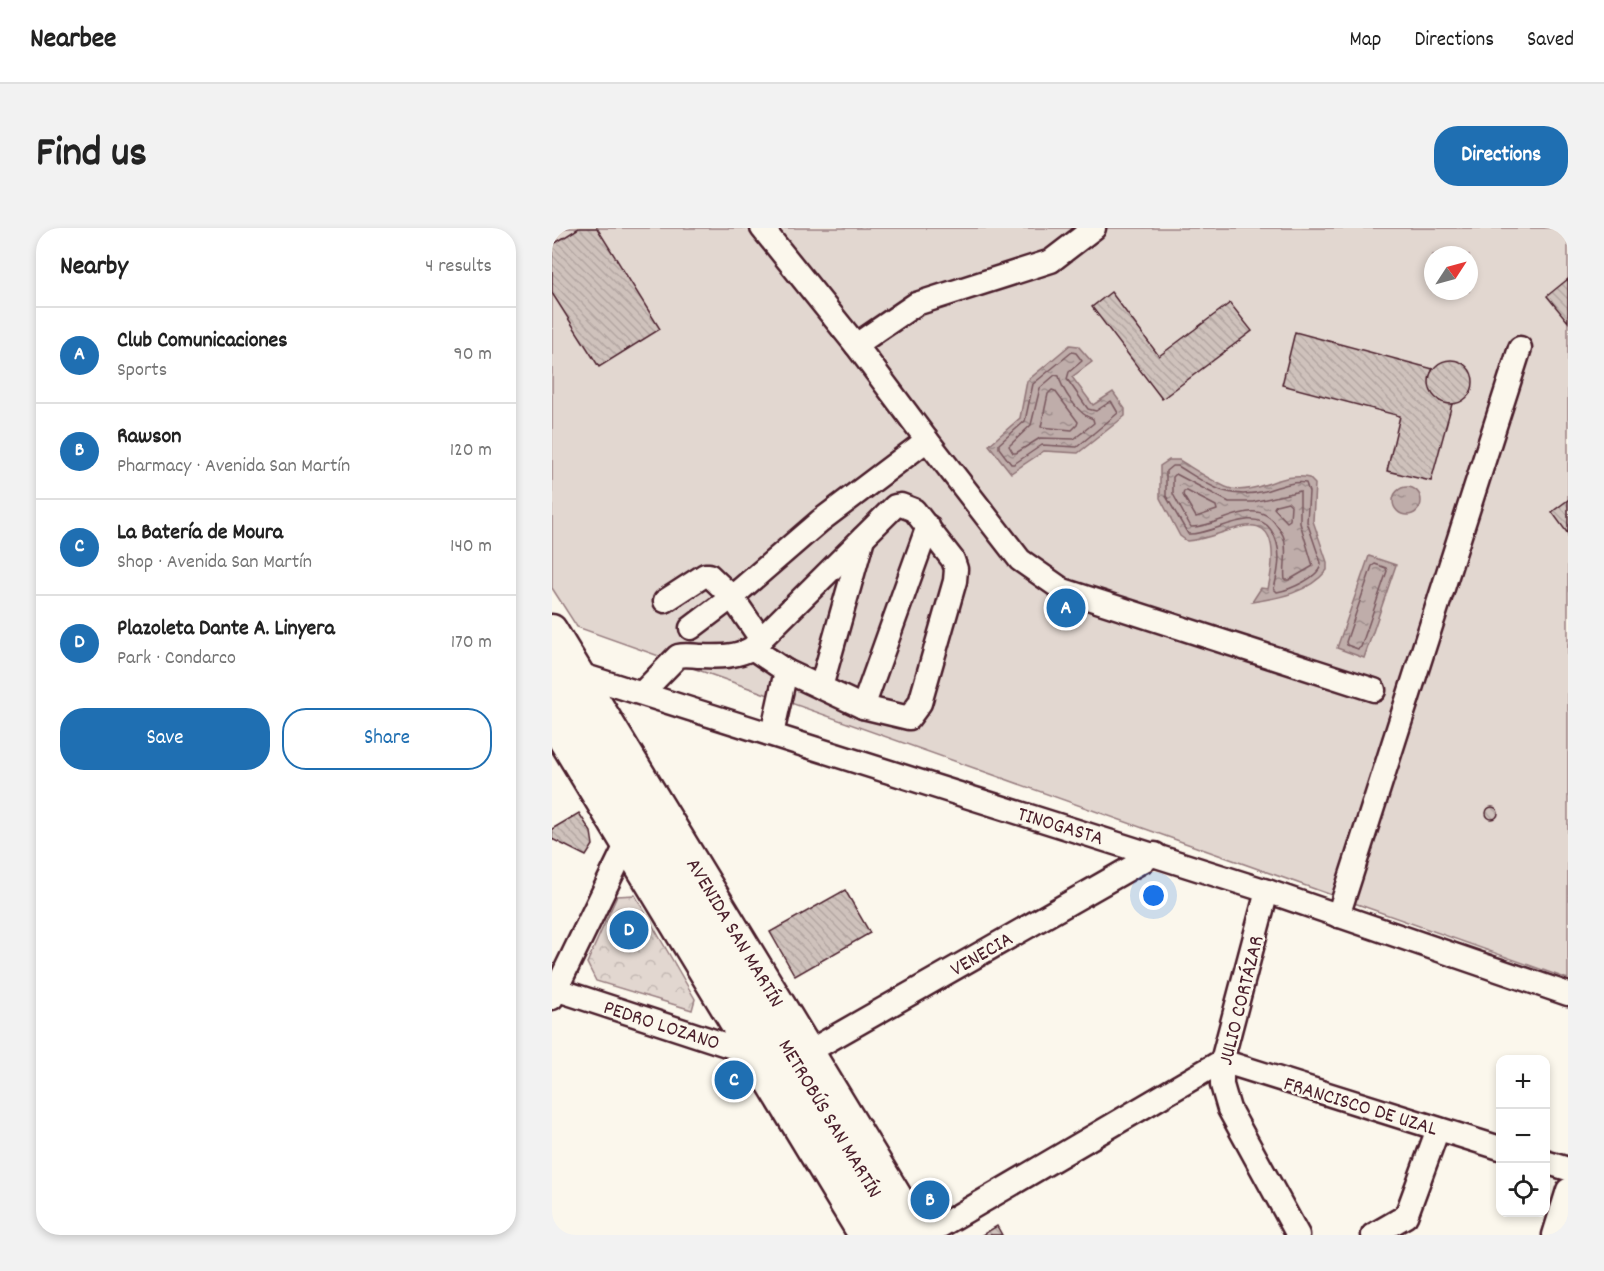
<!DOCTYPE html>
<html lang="en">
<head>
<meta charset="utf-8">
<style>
	:root { --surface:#fff; --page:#f2f2f2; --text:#222; --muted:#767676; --line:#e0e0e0; --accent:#1f6fb2 }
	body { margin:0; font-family:Dekko,sans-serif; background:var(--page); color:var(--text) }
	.controls { position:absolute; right:18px; bottom:18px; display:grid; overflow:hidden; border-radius:12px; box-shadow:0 3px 9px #0003 }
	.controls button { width:54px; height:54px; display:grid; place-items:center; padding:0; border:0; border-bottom:2px solid var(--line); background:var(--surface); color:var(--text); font:30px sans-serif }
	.compass { position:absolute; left:872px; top:18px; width:54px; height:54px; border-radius:50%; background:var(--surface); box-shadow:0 3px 9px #0003; rotate:54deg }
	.you { position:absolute; left:602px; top:668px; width:21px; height:21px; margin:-15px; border:4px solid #fff; border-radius:50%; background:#1a73e8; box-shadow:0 0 0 9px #1a73e833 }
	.badge { display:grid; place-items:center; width:39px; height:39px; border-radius:50%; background:var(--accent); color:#fff; font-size:20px; font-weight:700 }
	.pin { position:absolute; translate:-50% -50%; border:3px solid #fff; box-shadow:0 2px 6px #0006 }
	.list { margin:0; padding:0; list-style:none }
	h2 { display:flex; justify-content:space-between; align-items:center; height:78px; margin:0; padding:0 24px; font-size:26px }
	h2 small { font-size:20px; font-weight:400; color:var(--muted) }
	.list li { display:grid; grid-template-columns:39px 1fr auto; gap:18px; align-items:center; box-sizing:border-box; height:96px; padding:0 24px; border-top:2px solid var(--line) }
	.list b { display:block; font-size:22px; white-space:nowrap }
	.list p { margin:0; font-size:20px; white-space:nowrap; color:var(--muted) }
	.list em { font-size:20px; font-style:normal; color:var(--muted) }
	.actions { display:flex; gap:12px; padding:18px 24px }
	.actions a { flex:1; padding:14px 0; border:2px solid var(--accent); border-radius:24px; text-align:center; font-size:21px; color:var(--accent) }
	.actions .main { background:var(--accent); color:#fff }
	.icon { flex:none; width:33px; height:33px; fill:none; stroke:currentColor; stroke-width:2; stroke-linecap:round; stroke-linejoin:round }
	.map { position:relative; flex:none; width:1016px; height:1007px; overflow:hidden; border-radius:24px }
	header { display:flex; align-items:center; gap:36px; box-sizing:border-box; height:84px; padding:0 30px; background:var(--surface); border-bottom:2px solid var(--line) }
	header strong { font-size:28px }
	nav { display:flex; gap:33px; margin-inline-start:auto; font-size:21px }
	.intro { display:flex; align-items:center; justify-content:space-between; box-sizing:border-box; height:144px; padding:0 36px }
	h1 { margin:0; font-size:42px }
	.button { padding:15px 27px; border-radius:24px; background:var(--accent); color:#fff; font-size:21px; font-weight:700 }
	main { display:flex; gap:36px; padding:0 36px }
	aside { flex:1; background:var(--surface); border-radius:24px; box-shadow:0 3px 9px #0003 }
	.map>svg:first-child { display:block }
	.grass { fill:#e2d7d0; stroke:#967b7e; stroke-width:1.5; fill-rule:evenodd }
	.park { fill:url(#park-crowns); stroke:#967b7e; stroke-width:1.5 }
	.water { fill:url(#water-ripples); stroke:#907477; stroke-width:1.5 }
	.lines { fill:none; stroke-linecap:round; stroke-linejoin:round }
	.shore { stroke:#79585e; stroke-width:1.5 }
	.building { fill:url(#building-back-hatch); stroke:#4a1f2b; stroke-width:1.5 }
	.minor-casing { stroke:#4a1f2b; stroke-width:27 }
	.major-casing { stroke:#4a1f2b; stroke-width:33 }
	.minor { stroke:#fbf7ec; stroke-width:22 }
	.major { stroke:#fbf7ec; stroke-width:28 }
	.labels { text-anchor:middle; stroke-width:5; stroke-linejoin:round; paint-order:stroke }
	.street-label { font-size:21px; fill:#4a1f2b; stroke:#fbf7ec }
</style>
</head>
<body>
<header>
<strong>Nearbee</strong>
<nav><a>Map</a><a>Directions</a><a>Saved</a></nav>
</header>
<div class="intro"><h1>Find us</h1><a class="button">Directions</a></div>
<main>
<aside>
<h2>Nearby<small>4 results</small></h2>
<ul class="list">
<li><span class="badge">A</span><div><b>Club Comunicaciones</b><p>Sports</p></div><em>90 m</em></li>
<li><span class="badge">B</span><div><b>Rawson</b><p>Pharmacy · Avenida San Martín</p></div><em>120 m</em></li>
<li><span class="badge">C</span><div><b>La Batería de Moura</b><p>Shop · Avenida San Martín</p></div><em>140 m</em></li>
<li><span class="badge">D</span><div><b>Plazoleta Dante A. Linyera</b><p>Park · Condarco</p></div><em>170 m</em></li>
</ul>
<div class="actions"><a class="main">Save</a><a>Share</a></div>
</aside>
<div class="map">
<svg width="1016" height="1007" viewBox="0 0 1016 1007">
	<defs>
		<pattern id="park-crowns" width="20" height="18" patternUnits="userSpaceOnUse" patternTransform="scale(1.5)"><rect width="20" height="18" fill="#e2d7d0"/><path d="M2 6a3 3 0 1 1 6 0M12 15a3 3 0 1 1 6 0" fill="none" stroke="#c3b8b3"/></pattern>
		<pattern id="water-ripples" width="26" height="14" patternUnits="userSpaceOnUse" patternTransform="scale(1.5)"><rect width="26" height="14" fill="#bfadaa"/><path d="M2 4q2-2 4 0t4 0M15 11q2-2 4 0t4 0" fill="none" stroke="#9d8c8b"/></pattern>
		<pattern id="building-back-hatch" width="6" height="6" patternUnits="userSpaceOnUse" patternTransform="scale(1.5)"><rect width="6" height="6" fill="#cfc2bc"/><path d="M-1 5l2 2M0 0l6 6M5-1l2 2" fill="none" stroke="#b3a6a2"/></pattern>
	</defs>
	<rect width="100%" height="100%" fill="#fbf7ec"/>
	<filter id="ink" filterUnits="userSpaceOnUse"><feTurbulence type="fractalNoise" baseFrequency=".0167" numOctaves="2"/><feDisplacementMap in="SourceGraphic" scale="12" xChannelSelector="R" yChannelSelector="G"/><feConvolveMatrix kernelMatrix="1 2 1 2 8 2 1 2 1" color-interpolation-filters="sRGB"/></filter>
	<g filter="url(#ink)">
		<path class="grass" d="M 0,0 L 1016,0 L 1016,751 L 25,399 L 0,360 ZM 881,27 L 917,27 L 917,63 L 881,63 Z"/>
		<path class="park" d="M 83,667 L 143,771 L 140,782 L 44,753 L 35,735 L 65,668 Z"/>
		<g class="water">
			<path d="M 518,117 L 526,118 L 540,134 L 520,149 L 541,177 L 561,164 L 573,181 L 573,188 L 526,225 L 492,223 L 459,245 L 437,217 L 468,190 L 475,153 Z"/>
			<path d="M 617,232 L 627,232 C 639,239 667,258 680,261 C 706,266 731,243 757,250 L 763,256 L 761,293 L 775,334 L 775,342 C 756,365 727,370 700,374 L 709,360 L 716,361 C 721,338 729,289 689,299 C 671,303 654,312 635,313 L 628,308 L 608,270 L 608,238 Z"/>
			<circle cx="855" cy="273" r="14"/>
			<path d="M 817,328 L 844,337 L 812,430 L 785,420 Z"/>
		</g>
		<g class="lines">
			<g class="shore">
				<path d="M 520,124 L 524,125 L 530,133 L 517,144 L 515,151 L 536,181 L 544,183 L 559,173 L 566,185 L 525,219 L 490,217 L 462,236 L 459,236 L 447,220 L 447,216 L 473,193 L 481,156 Z"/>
				<path d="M 503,147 L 507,148 C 510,163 527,187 541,191 L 542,195 L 522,211 L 488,210 L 464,225 L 461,225 L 457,218 L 479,197 L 488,160 Z"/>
				<path d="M 500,162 L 503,163 L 526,194 L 525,197 L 520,202 L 489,199 L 496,166 Z"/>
				<path d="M 620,238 L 626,238 C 657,257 675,273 713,263 C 726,259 741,253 754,255 L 757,264 L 755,294 L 769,335 C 769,349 737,362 725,364 L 722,361 C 727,340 731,320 719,302 C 702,276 660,308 636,306 L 614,268 L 614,243 Z"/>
				<path d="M 624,246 L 677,274 L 701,274 L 748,263 L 748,295 L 761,338 L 737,352 L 733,352 C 731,338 736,325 732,310 C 731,306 728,302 725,298 C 704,265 667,300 639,299 L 621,266 L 621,249 Z"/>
				<path d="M 632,263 L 635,263 L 664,278 L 665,282 L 644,289 L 631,267 Z"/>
				<path d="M 736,274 L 739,277 L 738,292 L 735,294 L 722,280 L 724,277 Z"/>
				<path d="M 823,336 L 834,340 L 835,343 L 809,419 L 806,421 L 795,417 L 794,414 L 820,338 Z"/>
			</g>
		</g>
		<g class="building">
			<path d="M 27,0 L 45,0 L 108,101 L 47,139 L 0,65 L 0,17 Z"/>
			<path d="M 1016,51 L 1016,94 L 995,68 Z"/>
			<path d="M 559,64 L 607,128 L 678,75 L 700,103 L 610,171 L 540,79 Z"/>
			<path d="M 743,104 L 881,141 L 878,148 L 879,161 L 888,173 L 900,176 L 879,253 L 835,243 L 848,188 L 730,157 Z"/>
			<circle cx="899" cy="154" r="22"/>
			<path d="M 1016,272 L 1016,306 L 1000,284 Z"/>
			<circle cx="940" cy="585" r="6"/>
			<path d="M 27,585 L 39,604 L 41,617 L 34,628 L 0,611 L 0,601 Z"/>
			<path d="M 293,662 L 318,705 L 243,748 L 218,704 Z"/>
			<path d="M 445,998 L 450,1007 L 430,1007 Z"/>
		</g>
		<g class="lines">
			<g class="minor-casing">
				<g id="minor">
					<path d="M 210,0 L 304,117"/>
					<path d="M 375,212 L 468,332 L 511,362 L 822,462"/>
					<path d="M 113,373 L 153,347 L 157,347 L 180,369 L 209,411"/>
					<path d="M 139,400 L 180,369 L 268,293 L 375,212 L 304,117 L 364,76 L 499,33 L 542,0"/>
					<path d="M 0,434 L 27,446 L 715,663 L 1016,766"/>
					<path d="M 0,436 L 44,500 L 350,1007"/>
					<path d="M 269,459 L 311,310"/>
					<path d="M 90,465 L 126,428 C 134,426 141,428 149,428 C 166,429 186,429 200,420 L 343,278 L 349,277 L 362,282 L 401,332 L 404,341 L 403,353 L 368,475 L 357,490 L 311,479 L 234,443 L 200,420"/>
					<path d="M 0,466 L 331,1007"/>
					<path d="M 311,479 L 376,298"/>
					<path d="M 220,506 L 234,443"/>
					<path d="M 715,663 L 670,833 L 670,857 L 677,881 L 746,1007"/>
					<path d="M 786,688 L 968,120"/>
					<path d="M 0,760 L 202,826 L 240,826 L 256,824 L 603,626"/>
					<path d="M 0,770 L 75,615"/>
					<path d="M 993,934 L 1016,941"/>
					<path d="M 373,1007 L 670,833 L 948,920"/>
					<path d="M 821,1007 L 854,988 L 886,901"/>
					<path d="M 1002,1007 L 1016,962"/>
				</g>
			</g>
			<g class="major-casing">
				<g id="major">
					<path d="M 0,401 L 369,1007"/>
					<path d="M 0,494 L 311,1007"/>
				</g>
			</g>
			<use href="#minor" class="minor"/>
			<use href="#major" class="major"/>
		</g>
	</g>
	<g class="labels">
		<g class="street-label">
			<text transform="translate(509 597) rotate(17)" y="7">TINOGASTA</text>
			<text transform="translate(184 704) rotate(59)" y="7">AVENIDA SAN MARTÍN</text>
			<text transform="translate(429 725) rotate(-30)" y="7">VENECIA</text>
			<text transform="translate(688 772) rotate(-76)" y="7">JULIO CORTÁZAR</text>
			<text transform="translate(110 796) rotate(18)" y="7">PEDRO LOZANO</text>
			<text transform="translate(809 877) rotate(17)" y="7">FRANCISCO DE UZAL</text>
			<text transform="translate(279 890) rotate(59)" y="7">METROBÚS SAN MARTÍN</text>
		</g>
	</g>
</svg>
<div class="controls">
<button>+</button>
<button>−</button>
<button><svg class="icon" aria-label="locate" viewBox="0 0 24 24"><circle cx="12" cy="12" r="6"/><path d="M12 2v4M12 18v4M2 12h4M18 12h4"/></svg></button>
</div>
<svg class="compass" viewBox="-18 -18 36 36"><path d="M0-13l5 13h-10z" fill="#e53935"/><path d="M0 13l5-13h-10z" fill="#767676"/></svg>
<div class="you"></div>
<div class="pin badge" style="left:514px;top:380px">A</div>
<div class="pin badge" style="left:378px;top:972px">B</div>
<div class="pin badge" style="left:182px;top:852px">C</div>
<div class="pin badge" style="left:77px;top:702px">D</div>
</div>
</main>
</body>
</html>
